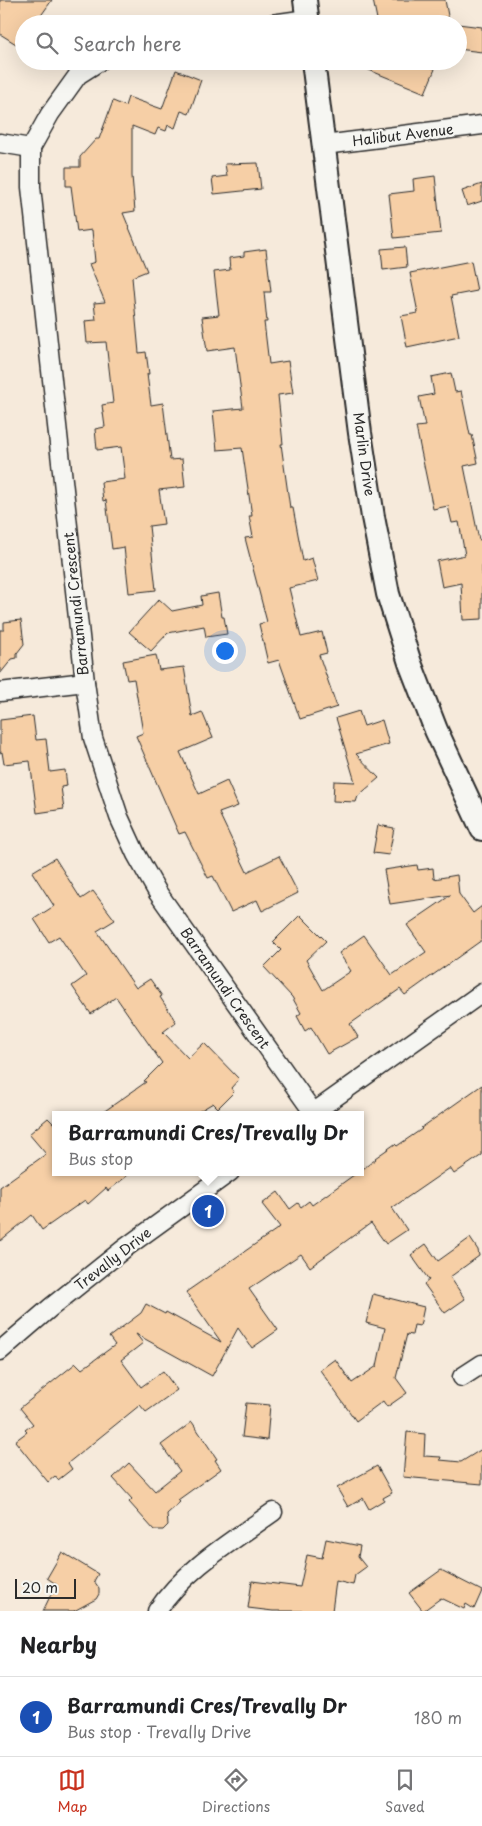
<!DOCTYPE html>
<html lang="en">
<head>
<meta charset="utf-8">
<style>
	:root { --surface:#fff; --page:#f6f6f6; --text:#202124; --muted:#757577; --line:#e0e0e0; --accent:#c8321e }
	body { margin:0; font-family:"Playpen Sans",sans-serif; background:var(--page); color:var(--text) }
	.scale { position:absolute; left:15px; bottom:12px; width:61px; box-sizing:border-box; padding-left:5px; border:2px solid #2b2b2b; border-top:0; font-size:14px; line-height:18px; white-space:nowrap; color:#2b2b2b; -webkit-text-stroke:4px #f6f6f2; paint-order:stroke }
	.you { position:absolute; left:224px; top:650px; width:18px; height:18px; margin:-12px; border:4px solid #fff; border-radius:50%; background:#1a73e8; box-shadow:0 0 0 8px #1a73e833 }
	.badge { display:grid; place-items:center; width:32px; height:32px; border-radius:50%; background:var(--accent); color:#fff; font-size:16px; font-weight:700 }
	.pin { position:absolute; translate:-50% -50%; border:2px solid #fff; box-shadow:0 1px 5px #0006 }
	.popup { position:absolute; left:52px; top:1111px; width:312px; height:65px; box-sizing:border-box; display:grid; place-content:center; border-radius:0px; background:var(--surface); filter:drop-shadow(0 1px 4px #0005); font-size:16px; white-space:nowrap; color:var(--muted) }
	.popup b { font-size:19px; color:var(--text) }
	.popup::after { content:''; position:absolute; left:50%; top:100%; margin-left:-10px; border:10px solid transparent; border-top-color:var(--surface) }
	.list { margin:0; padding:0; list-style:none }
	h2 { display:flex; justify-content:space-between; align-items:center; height:65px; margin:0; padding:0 20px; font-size:21px }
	h2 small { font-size:16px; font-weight:400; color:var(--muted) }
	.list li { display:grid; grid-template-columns:32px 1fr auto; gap:15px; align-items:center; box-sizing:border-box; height:80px; padding:0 20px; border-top:1px solid var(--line) }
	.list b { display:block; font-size:19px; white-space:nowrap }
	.list p { margin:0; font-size:16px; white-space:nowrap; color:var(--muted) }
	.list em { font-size:16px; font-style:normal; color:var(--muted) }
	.icon { flex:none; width:28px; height:28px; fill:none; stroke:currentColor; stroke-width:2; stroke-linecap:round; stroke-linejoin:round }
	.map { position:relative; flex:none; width:482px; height:1611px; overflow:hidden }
	.search { position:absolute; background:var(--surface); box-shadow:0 5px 20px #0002; left:15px; right:15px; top:15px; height:55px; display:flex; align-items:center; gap:12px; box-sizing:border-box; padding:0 18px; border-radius:28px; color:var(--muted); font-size:19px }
	.sheet { height:145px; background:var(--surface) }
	nav { display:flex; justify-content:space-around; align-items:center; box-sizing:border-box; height:70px; border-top:1px solid var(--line); background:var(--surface); font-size:14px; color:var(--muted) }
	nav a { display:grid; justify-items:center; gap:2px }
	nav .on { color:var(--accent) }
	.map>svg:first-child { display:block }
	.building { fill:#f6cfa6; stroke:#2b2b2b }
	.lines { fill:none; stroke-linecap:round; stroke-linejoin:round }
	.minor-casing { stroke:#2b2b2b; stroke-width:21 }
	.tertiary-casing { stroke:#2b2b2b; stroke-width:26 }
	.minor { stroke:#f6f6f2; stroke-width:18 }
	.tertiary { stroke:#f6f6f2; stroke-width:22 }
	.labels { text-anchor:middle; stroke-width:4.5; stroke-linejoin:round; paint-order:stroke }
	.street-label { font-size:14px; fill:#2b2b2b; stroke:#f6f6f2 }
</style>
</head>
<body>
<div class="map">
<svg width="482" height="1611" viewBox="0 0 482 1611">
	<rect width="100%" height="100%" fill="#f6eadb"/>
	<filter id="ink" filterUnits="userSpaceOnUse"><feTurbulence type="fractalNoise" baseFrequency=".02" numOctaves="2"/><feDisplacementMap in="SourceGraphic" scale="10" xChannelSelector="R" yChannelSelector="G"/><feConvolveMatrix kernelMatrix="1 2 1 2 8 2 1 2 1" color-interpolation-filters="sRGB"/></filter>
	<g filter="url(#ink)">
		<g class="building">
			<path d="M 0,0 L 52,0 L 35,24 L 24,24 L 24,49 L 0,34 Z"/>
			<path d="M 373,0 L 445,0 L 449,21 L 435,24 L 378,24 Z"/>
			<path d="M 458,24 L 482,27 L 482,52 L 458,49 Z"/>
			<path d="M 347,61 L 416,61 L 435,69 L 425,93 Z"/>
			<path d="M 176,70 L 201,80 L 189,114 L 181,111 L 175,128 L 168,125 L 166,131 L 158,128 L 155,135 L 132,126 L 132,176 L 135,211 L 123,213 L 147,271 L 132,277 L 139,353 L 146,352 L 149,374 L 147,374 L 151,405 L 163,403 L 170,460 L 182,459 L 185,487 L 159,490 L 164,524 L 149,526 L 156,590 L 129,593 L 124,547 L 112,549 L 106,500 L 103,501 L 101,482 L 125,479 L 121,447 L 97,450 L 95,429 L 105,427 L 102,405 L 113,403 L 106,342 L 87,343 L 85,321 L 96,320 L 94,303 L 105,302 L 89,264 L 95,262 L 92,230 L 77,232 L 71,186 L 66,186 L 66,167 L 80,167 L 80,157 L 96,139 L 99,139 L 113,101 L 125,106 L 128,97 L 162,109 Z"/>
			<path d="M 258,163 L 261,189 L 214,194 L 212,178 L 227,176 L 225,164 Z"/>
			<path d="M 435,176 L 441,233 L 394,238 L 389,194 L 414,191 L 413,179 Z"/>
			<path d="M 482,184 L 482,201 L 467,206 L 462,191 Z"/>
			<path d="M 405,247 L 407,267 L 383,270 L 381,249 Z"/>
			<path d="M 266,249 L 271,292 L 264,292 L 267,322 L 264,322 L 269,364 L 288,361 L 293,393 L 278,395 L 283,444 L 281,444 L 290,508 L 293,508 L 303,561 L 312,558 L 318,581 L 289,588 L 301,637 L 322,632 L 327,653 L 319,655 L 337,707 L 300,719 L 279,660 L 268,663 L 259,624 L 267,622 L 245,538 L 253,537 L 249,516 L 252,516 L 242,448 L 217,450 L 213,411 L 243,408 L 235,347 L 207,351 L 202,317 L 219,315 L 214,272 L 230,270 L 229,258 L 244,256 L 244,252 Z"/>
			<path d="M 471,261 L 477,291 L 451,296 L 459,336 L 407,347 L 401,316 L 418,313 L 410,273 Z"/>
			<path d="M 451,373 L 455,392 L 461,391 L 470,435 L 472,435 L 478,463 L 464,466 L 479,540 L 482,539 L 482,619 L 463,620 L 461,583 L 442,587 L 437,561 L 465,555 L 459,522 L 452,523 L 448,506 L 433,509 L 416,427 L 425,426 L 419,397 L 434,394 L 431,377 Z"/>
			<path d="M 218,593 L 222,617 L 224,617 L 227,634 L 206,637 L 204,626 L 168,633 L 151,651 L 129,632 L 159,599 L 172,611 L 202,605 L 201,596 Z"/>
			<path d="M 21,620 L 24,644 L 17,653 L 17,658 L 12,659 L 0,674 L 0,630 L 4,630 L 4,622 Z"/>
			<path d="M 156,655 L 159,670 L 184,667 L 192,716 L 202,712 L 213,738 L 180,752 L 199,794 L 227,781 L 238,806 L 219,813 L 247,872 L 279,856 L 298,893 L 262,911 L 257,900 L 231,912 L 213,876 L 208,878 L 185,832 L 179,834 L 136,736 L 143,733 L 134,679 L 127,680 L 123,661 Z"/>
			<path d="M 359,711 L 364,726 L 382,720 L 389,744 L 356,754 L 379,778 L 358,796 L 356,802 L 333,801 L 334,781 L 355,782 L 336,718 Z"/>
			<path d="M 33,716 L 36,740 L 46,739 L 50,772 L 65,770 L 67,786 L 61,787 L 64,809 L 37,813 L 30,761 L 4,764 L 2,752 L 0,753 L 0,720 Z"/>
			<path d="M 378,825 L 394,828 L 389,855 L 373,853 Z"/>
			<path d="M 55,858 L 81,899 L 93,891 L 115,920 L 97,931 L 136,988 L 150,979 L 162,996 L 160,997 L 176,1022 L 163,1032 L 188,1058 L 204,1043 L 239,1079 L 231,1088 L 234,1092 L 218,1108 L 213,1103 L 193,1115 L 99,1115 L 146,1082 L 144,1081 L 162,1063 L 116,997 L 91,1014 L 72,986 L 86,976 L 59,936 L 49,942 L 34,919 L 54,906 L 32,872 Z"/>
			<path d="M 417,865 L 418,870 L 433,868 L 434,879 L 457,875 L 459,894 L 473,913 L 482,906 L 482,940 L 405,995 L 400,989 L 350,1024 L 358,1037 L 327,1054 L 311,1027 L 305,1031 L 297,1016 L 301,1013 L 292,997 L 264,967 L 281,950 L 273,942 L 300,915 L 326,941 L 306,960 L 323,990 L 351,971 L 339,953 L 364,935 L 392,975 L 426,952 L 407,925 L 451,895 L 390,904 L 384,870 Z"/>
			<path d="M 482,1085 L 482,1155 L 454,1174 L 450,1168 L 392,1208 L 407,1230 L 386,1244 L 371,1223 L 310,1267 L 301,1254 L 249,1289 L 278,1330 L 252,1348 L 238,1328 L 212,1376 L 136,1334 L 143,1343 L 121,1360 L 141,1387 L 163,1371 L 177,1390 L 146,1412 L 140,1405 L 68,1463 L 72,1469 L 58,1480 L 55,1476 L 48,1482 L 15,1441 L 27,1432 L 25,1430 L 33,1424 L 20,1408 L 76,1363 L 82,1369 L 115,1345 L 109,1337 L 141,1313 L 146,1304 L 165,1314 L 166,1312 L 221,1342 L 186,1292 L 280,1227 L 262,1204 L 278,1192 L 290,1209 L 298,1203 L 301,1207 L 309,1201 L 312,1205 L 358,1172 L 360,1172 L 360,1171 L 376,1159 L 375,1158 L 395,1144 L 397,1146 L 422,1129 L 421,1128 Z"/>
			<path d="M 48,1118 L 56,1126 L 56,1172 L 132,1172 L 108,1191 L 106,1188 L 88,1204 L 85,1200 L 42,1230 L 32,1215 L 0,1241 L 0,1187 L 46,1154 L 29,1134 Z"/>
			<path d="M 470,1238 L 478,1250 L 479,1256 L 450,1277 L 465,1299 L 445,1313 L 424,1284 L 429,1280 L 411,1255 L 426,1244 L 438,1261 Z"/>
			<path d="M 373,1294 L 424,1307 L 420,1326 L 414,1325 L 412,1335 L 407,1334 L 396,1378 L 407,1393 L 387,1407 L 383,1401 L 356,1421 L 320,1370 L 335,1359 L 352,1383 L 377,1366 L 385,1328 L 366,1323 Z"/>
			<path d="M 246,1403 L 270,1405 L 267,1440 L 242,1437 Z"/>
			<path d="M 192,1422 L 217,1459 L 215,1460 L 221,1469 L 178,1500 L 180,1502 L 167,1514 L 168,1525 L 163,1530 L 154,1530 L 129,1502 L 132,1499 L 113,1478 L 129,1463 L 155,1491 L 180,1471 L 161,1445 Z"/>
			<path d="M 407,1432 L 425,1434 L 424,1456 L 441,1457 L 440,1460 L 461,1462 L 482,1449 L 482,1484 L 403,1477 Z"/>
			<path d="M 377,1466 L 392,1493 L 383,1498 L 384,1500 L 369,1509 L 363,1498 L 348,1507 L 337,1488 Z"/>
			<path d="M 326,1539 L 360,1546 L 358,1557 L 366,1567 L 355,1575 L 353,1585 L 336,1581 L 332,1611 L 273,1611 L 248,1608 L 252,1581 L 300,1587 L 307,1555 L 322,1558 Z"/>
			<path d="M 62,1552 L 98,1574 L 94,1581 L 99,1588 L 99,1594 L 96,1599 L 74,1611 L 43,1611 L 56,1584 L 47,1578 Z"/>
			<path d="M 441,1570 L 482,1591 L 474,1609 L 466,1604 L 464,1609 L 441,1598 L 423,1611 L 409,1593 Z"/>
		</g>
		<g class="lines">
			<g class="minor-casing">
				<g id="minor">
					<path d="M 272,24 L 307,19"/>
					<path d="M 100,61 L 78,75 L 50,114 L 31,148 L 31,187 L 85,682 L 93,738 L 119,817 L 136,854 L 158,893 L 313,1112"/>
					<path d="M 0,143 L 31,148"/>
					<path d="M 324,145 L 482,125"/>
					<path d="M 0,692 L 85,682"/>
					<path d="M 310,1115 L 482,993"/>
					<path d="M 0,1351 L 50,1308 L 125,1248 L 230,1172"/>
					<path d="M 462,1377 L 482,1364"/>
					<path d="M 157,1611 C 186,1568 231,1542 273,1512"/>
				</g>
			</g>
			<g class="tertiary-casing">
				<g id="tertiary">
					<path d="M 305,0 L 308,24"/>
					<path d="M 313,61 L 360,433 L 373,517 L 388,594 L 410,663 L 436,730 L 482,829"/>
				</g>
			</g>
			<use href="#minor" class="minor"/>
			<use href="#tertiary" class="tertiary"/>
		</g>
	</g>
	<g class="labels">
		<g class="street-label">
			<text transform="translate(403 135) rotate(-7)" y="5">Halibut Avenue</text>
			<text transform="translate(364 454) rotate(82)" y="5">Marlin Drive</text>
			<text transform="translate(76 604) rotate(-96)" y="5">Barramundi Crescent</text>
			<text transform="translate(225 988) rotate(55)" y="5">Barramundi Crescent</text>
			<text transform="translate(113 1259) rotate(-38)" y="5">Trevally Drive</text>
		</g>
	</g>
</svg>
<div class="scale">20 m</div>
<div class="you"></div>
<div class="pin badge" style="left:208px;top:1211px;background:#1a4fb4">1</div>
<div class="popup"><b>Barramundi Cres/Trevally Dr</b>Bus stop</div>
<div class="search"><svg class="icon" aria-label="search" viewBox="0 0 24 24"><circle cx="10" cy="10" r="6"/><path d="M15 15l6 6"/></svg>Search here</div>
</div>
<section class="sheet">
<h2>Nearby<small></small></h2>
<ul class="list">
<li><span class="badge" style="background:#1a4fb4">1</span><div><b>Barramundi Cres/Trevally Dr</b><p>Bus stop · Trevally Drive</p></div><em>180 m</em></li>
</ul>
</section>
<nav>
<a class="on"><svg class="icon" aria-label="map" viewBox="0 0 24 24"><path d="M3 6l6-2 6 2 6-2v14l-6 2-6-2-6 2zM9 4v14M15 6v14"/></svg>Map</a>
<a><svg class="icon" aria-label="directions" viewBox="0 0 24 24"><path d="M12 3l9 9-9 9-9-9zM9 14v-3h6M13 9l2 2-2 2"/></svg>Directions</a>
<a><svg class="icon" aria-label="saved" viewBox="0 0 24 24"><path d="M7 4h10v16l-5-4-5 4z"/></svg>Saved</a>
</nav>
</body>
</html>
